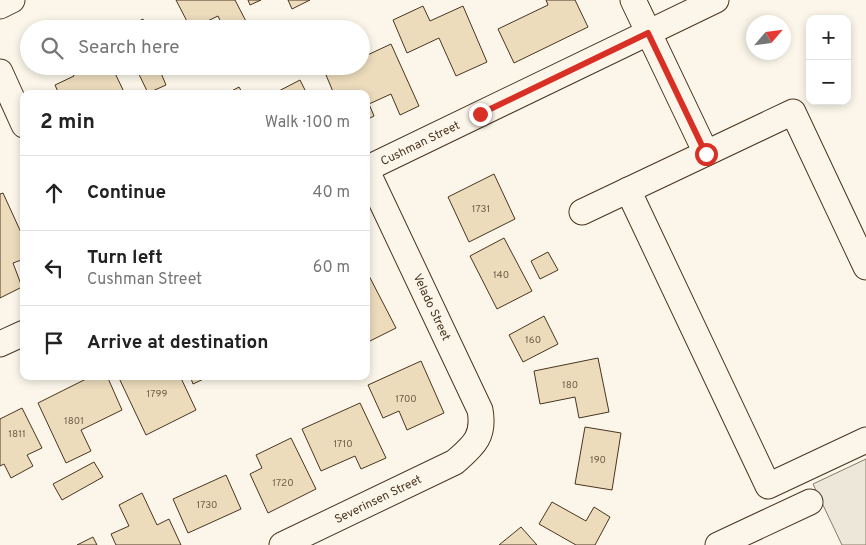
<!DOCTYPE html>
<html lang="en">
<head>
<meta charset="utf-8">
<style>
	:root { --surface:#fff; --page:#f6f6f6; --text:#222; --muted:#767676; --line:#e0e0e0 }
	body { margin:0; font-family:Overpass,sans-serif; background:var(--page); color:var(--text) }
	.controls { position:absolute; right:15px; top:15px; display:grid; overflow:hidden; border-radius:10px; box-shadow:0 2px 8px #0003 }
	.controls button { width:45px; height:45px; display:grid; place-items:center; padding:0; border:0; border-bottom:1px solid var(--line); background:var(--surface); color:var(--text); font:25px sans-serif }
	.compass { position:absolute; left:746px; top:15px; width:45px; height:45px; border-radius:50%; background:var(--surface); box-shadow:0 2px 8px #0003; rotate:62deg }
	.stop { position:absolute; width:15px; height:15px; margin:-11px; border:4px solid #d93025; border-radius:50%; background:#fff }
	.stop.end { background:#d93025; border-color:#fff; box-shadow:0 1px 5px #0008 }
	.list { margin:0; padding:0; list-style:none }
	h2 { display:flex; justify-content:space-between; align-items:center; height:65px; margin:0; padding:0 20px; font-size:21px }
	h2 small { font-size:16px; font-weight:400; color:var(--muted) }
	.list li { display:grid; grid-template-columns:32px 1fr auto; gap:15px; align-items:center; box-sizing:border-box; height:75px; padding:0 20px; border-top:1px solid var(--line) }
	.list b { display:block; font-size:19px; white-space:nowrap }
	.list p { margin:0; font-size:16px; white-space:nowrap; color:var(--muted) }
	.list em { font-size:16px; font-style:normal; color:var(--muted) }
	.icon { flex:none; width:28px; height:28px; fill:none; stroke:currentColor; stroke-width:2; stroke-linecap:round; stroke-linejoin:round }
	.map { position:relative; flex:none; width:866px; height:545px; overflow:hidden }
	.search { position:absolute; background:var(--surface); box-shadow:0 2px 8px #0003; left:20px; top:20px; width:350px; height:55px; display:flex; align-items:center; gap:12px; box-sizing:border-box; padding:0 18px; border-radius:28px; color:var(--muted); font-size:19px }
	.panel { position:absolute; background:var(--surface); box-shadow:0 2px 8px #0003; left:20px; top:90px; width:350px; height:290px; border-radius:10px }
	.map>svg:first-child { display:block }
	.parking { fill:#ede7d9; stroke:#887966 }
	.building { fill:#ecdcbc; stroke:#4a3520 }
	.lines { fill:none; stroke-linecap:round; stroke-linejoin:round }
	.minor-casing { stroke:#4a3520; stroke-width:27 }
	.minor { stroke:#fbf6e9; stroke-width:25 }
	.route { stroke:#d93025; stroke-width:6 }
	.labels { text-anchor:middle; stroke-width:4; stroke-linejoin:round; paint-order:stroke }
	.number-label { font-size:10px; fill:#725f47 }
	.street-label { font-size:12px; fill:#4a3520; stroke:#fbf6e9 }
</style>
</head>
<body>
<div class="map">
<svg width="866" height="545" viewBox="0 0 866 545">
	<rect width="100%" height="100%" fill="#fbf6e9"/>
	<path class="parking" d="M 866,459 L 866,545 L 842,545 L 813,484 Z"/>
	<g class="building">
		<path d="M 176,0 L 235,0 L 250,29 L 224,29 L 218,16 L 191,29 Z"/>
		<path d="M 248,0 L 261,0 L 250,5 Z"/>
		<path d="M 288,0 L 310,0 L 292,9 Z"/>
		<path d="M 546,0 L 575,0 L 588,27 L 514,63 L 498,29 L 548,5 Z"/>
		<path d="M 423,6 L 430,21 L 463,6 L 487,62 L 456,76 L 439,38 L 407,53 L 393,20 Z"/>
		<path d="M 143,19 L 147,29 L 123,29 Z"/>
		<path d="M 391,44 L 419,106 L 400,115 L 391,94 L 369,104 L 374,116 L 366,120 L 366,94 L 334,94 L 326,75 L 344,66 L 361,66 L 361,58 Z"/>
		<path d="M 69,66 L 99,66 L 103,74 L 113,69 L 125,94 L 59,94 L 55,85 L 74,76 Z"/>
		<path d="M 135,66 L 158,66 L 166,85 L 148,93 Z"/>
		<path d="M 300,80 L 307,94 L 273,94 Z"/>
		<path d="M 239,87 L 243,94 L 226,94 Z"/>
		<path d="M 494,174 L 515,219 L 469,242 L 448,197 Z"/>
		<path d="M 3,193 L 24,239 L 24,259 L 13,263 L 22,287 L 0,298 L 0,194 Z"/>
		<path d="M 504,238 L 532,291 L 497,309 L 470,256 Z"/>
		<path d="M 548,252 L 558,270 L 540,279 L 531,261 Z"/>
		<path d="M 366,270 L 396,328 L 366,343 Z"/>
		<path d="M 544,316 L 558,344 L 523,362 L 509,335 Z"/>
		<path d="M 598,358 L 609,412 L 579,418 L 575,397 L 540,404 L 534,371 Z"/>
		<path d="M 421,361 L 444,413 L 407,430 L 399,411 L 383,418 L 368,385 Z"/>
		<path d="M 92,376 L 107,376 L 122,410 L 81,430 L 91,451 L 66,463 L 38,403 Z"/>
		<path d="M 118,376 L 180,376 L 196,410 L 146,435 Z"/>
		<path d="M 190,376 L 210,376 L 193,384 Z"/>
		<path d="M 360,403 L 386,458 L 361,469 L 355,456 L 321,471 L 302,429 Z"/>
		<path d="M 22,408 L 42,448 L 27,455 L 33,466 L 11,478 L 4,464 L 0,466 L 0,419 Z"/>
		<path d="M 585,427 L 621,433 L 612,490 L 575,484 Z"/>
		<path d="M 291,438 L 316,489 L 268,513 L 250,474 L 262,468 L 256,455 Z"/>
		<path d="M 94,462 L 103,477 L 62,500 L 53,484 Z"/>
		<path d="M 226,475 L 241,509 L 188,533 L 173,499 Z"/>
		<path d="M 142,493 L 157,525 L 169,519 L 181,545 L 116,545 L 111,534 L 129,526 L 119,505 Z"/>
		<path d="M 552,502 L 586,521 L 594,507 L 610,517 L 595,545 L 576,545 L 539,524 Z"/>
		<path d="M 521,527 L 537,545 L 499,545 Z"/>
		<path d="M 93,537 L 97,545 L 77,545 Z"/>
	</g>
	<g class="lines">
		<g class="minor-casing">
			<g id="minor">
				<path d="M 633,0 L 706,153"/>
				<path d="M 0,6 L 12,0"/>
				<path d="M 0,72 L 24,125"/>
				<path d="M 366,169 L 716,0"/>
				<path d="M 628,190 L 768,486 L 866,440"/>
				<path d="M 582,212 L 793,112 L 866,267"/>
				<path d="M 0,344 L 24,333"/>
				<path d="M 282,545 L 455,462 C 473,446 485,437 480,410 L 366,169"/>
				<path d="M 718,545 L 810,502"/>
			</g>
		</g>
		<use href="#minor" class="minor"/>
	</g>
	<g class="lines">
		<path class="route" d="M 480,114 L 648,33 L 706,154"/>
	</g>
	<g class="labels">
		<g class="number-label">
			<text x="481" y="212">1731</text>
			<text x="501" y="278">140</text>
			<text x="533" y="343">160</text>
			<text x="570" y="388">180</text>
			<text x="157" y="397">1799</text>
			<text x="406" y="402">1700</text>
			<text x="74" y="424">1801</text>
			<text x="17" y="437">1811</text>
			<text x="343" y="447">1710</text>
			<text x="598" y="463">190</text>
			<text x="283" y="486">1720</text>
			<text x="207" y="508">1730</text>
		</g>
		<g class="street-label">
			<text transform="translate(420 143) rotate(-26)" y="4">Cushman Street</text>
			<text transform="translate(432 307) rotate(65)" y="4">Velado Street</text>
			<text transform="translate(378 499) rotate(-26)" y="4">Severinsen Street</text>
		</g>
	</g>
</svg>
<div class="controls">
<button>+</button>
<button>−</button>
</div>
<svg class="compass" viewBox="-18 -18 36 36"><path d="M0-13l5 13h-10z" fill="#e53935"/><path d="M0 13l5-13h-10z" fill="#767676"/></svg>
<div class="stop" style="left:706px;top:154px"></div>
<div class="stop end" style="left:480px;top:114px"></div>
<div class="search"><svg class="icon" aria-label="search" viewBox="0 0 24 24"><circle cx="10" cy="10" r="6"/><path d="M15 15l6 6"/></svg>Search here</div>
<section class="panel">
<h2>2 min<small>Walk · 100 m</small></h2>
<ul class="list">
<li><svg class="icon" aria-label="ahead" viewBox="0 0 24 24"><path d="M12 20V5M6 11l6-6 6 6"/></svg><div><b>Continue</b></div><em>40 m</em></li>
<li><svg class="icon" aria-label="left" viewBox="0 0 24 24"><path d="M17 20v-9H6M10 6l-5 5 5 5"/></svg><div><b>Turn left</b><p>Cushman Street</p></div><em>60 m</em></li>
<li><svg class="icon" aria-label="arrive" viewBox="0 0 24 24"><path d="M6 21V4h12l-3 4 3 4H6"/></svg><div><b>Arrive at destination</b></div></li>
</ul>
</section>
</div>
</body>
</html>
